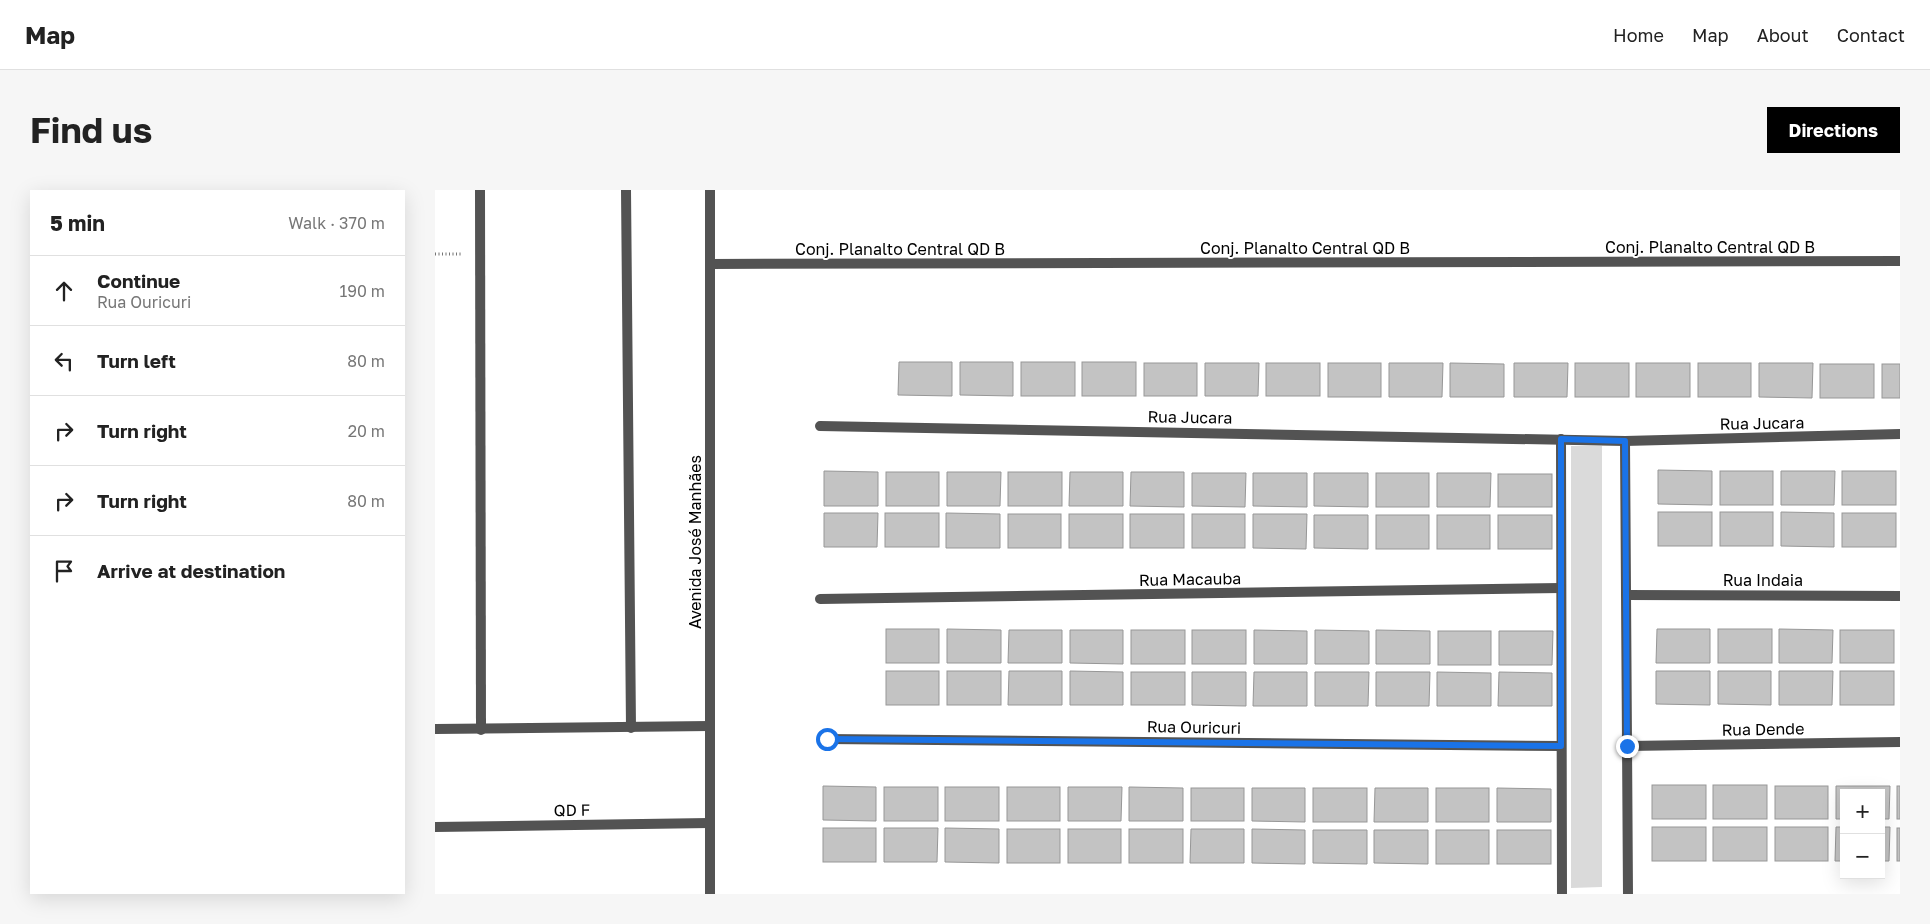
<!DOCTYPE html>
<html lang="en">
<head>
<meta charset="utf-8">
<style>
	:root { --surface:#fff; --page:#f6f6f6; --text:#222; --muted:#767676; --line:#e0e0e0; --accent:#000 }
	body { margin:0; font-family:"Golos Text",sans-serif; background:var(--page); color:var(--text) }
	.controls { position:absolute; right:15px; bottom:15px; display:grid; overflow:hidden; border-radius:0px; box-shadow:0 5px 20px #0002 }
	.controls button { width:45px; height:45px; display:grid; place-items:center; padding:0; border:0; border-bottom:1px solid var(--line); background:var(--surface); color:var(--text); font:25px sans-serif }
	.stop { position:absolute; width:15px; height:15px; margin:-11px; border:4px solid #1a73e8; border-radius:50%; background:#fff }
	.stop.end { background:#1a73e8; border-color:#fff; box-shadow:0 1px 5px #0008 }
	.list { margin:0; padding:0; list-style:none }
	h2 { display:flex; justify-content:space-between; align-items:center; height:65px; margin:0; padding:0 20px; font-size:21px }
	h2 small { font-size:16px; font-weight:400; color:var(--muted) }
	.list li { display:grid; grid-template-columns:32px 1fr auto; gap:15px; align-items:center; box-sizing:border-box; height:70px; padding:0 20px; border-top:1px solid var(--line) }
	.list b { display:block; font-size:19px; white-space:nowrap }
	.list p { margin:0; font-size:16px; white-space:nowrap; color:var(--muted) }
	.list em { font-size:16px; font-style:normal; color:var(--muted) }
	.icon { flex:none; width:28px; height:28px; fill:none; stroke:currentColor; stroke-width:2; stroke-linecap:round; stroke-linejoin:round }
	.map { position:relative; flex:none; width:1465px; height:704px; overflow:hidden; border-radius:0px }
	header { display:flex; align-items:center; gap:30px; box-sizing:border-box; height:70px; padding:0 25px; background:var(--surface); border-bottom:1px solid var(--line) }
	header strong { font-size:24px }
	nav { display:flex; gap:28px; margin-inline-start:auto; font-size:18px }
	.intro { display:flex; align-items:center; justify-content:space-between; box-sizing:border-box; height:120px; padding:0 30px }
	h1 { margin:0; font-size:35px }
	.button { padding:12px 22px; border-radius:0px; background:var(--accent); color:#fff; font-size:18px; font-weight:700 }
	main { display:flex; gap:30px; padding:0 30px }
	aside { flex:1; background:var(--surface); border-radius:0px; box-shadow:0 5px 20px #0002 }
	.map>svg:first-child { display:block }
	.green { fill:#dadada }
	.building { fill:#c3c3c3; stroke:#979797 }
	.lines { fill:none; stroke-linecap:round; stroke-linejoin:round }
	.path { stroke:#757575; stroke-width:3; stroke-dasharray:1 2.5; stroke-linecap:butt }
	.minor { stroke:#535353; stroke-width:10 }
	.tertiary { stroke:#535353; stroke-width:10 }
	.route { stroke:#1a73e8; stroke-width:6 }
	.labels { text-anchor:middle; stroke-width:4; stroke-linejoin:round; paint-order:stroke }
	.street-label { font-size:16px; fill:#000; stroke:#fff }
</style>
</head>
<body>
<header>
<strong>Map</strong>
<nav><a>Home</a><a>Map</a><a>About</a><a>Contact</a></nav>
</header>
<div class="intro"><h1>Find us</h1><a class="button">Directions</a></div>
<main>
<aside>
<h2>5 min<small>Walk · 370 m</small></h2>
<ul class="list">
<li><svg class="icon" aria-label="ahead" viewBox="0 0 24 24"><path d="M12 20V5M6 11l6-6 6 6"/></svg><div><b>Continue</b><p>Rua Ouricuri</p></div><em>190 m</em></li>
<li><svg class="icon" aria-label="left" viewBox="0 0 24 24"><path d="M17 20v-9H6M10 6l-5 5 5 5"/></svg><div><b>Turn left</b></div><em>80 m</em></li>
<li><svg class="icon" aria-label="right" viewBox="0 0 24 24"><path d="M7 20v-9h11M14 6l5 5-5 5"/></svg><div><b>Turn right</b></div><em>20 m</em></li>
<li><svg class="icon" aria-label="right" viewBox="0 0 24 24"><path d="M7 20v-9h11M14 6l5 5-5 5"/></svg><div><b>Turn right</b></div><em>80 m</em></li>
<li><svg class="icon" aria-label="arrive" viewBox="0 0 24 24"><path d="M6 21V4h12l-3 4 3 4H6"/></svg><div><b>Arrive at destination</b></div></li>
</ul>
</aside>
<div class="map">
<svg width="1465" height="704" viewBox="0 0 1465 704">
	<rect width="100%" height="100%" fill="#fff"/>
	<path class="green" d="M 1136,256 L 1167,256 L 1167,697 L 1136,698 Z"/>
	<g class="building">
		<path d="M 464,172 L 517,172 L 517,206 L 463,205 Z"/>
		<path d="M 525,172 L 578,172 L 578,206 L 525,205 Z"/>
		<rect x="586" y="172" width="54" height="34"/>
		<rect x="647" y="172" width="54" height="34"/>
		<rect x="709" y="173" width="53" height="33"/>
		<path d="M 770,173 L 824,173 L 823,206 L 770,206 Z"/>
		<rect x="831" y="173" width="54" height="33"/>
		<rect x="893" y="173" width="53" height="34"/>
		<path d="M 954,173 L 1008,173 L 1007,207 L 954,207 Z"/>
		<path d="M 1015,173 L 1069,174 L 1069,207 L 1015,207 Z"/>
		<path d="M 1079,173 L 1133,173 L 1132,207 L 1079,207 Z"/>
		<rect x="1140" y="173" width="54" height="34"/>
		<rect x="1201" y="173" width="54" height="34"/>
		<rect x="1263" y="173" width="53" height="34"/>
		<path d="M 1324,173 L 1378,173 L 1377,208 L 1324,207 Z"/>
		<rect x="1385" y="174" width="54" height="34"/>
		<rect x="1447" y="174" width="18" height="34"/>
		<path d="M 1223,280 L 1277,281 L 1277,315 L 1223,314 Z"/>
		<path d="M 389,281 L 443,282 L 443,316 L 389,316 Z"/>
		<rect x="1285" y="281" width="53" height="34"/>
		<path d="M 1346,281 L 1400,281 L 1399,315 L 1346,315 Z"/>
		<rect x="1407" y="281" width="54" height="34"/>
		<rect x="451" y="282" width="53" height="34"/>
		<path d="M 512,282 L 566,282 L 565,316 L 512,316 Z"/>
		<rect x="573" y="282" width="54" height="34"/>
		<path d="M 635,282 L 688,282 L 688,316 L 634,316 Z"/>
		<path d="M 696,282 L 749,282 L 749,317 L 695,316 Z"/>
		<path d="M 757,283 L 811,283 L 810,317 L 757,316 Z"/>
		<path d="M 818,283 L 872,283 L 872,317 L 818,316 Z"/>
		<path d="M 879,283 L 933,283 L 933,317 L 879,316 Z"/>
		<rect x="941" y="283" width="53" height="34"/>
		<path d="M 1002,283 L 1056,283 L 1055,317 L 1002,317 Z"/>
		<rect x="1063" y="284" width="54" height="33"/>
		<rect x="1223" y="322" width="54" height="34"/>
		<rect x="1285" y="322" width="53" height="34"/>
		<path d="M 1346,322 L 1399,323 L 1399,357 L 1346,356 Z"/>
		<path d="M 389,323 L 443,323 L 442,357 L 389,357 Z"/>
		<rect x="450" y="323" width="54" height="34"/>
		<path d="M 511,323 L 565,324 L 565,358 L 511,358 Z"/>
		<rect x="1407" y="323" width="54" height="34"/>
		<rect x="573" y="324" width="53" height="34"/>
		<rect x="634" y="324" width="54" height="34"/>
		<rect x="695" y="324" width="54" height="34"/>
		<rect x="757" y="324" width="53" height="34"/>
		<path d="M 818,324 L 872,324 L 871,359 L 818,358 Z"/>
		<path d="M 879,325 L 933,325 L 933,359 L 879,358 Z"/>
		<rect x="941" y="325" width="53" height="34"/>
		<rect x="1002" y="325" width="53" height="34"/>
		<rect x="1063" y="325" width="54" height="34"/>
		<rect x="451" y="439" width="53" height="34"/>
		<path d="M 512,439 L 566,440 L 566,473 L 512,473 Z"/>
		<path d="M 1222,439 L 1275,439 L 1275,473 L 1221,473 Z"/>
		<rect x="1283" y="439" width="54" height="34"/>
		<path d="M 1344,439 L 1398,440 L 1397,473 L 1344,473 Z"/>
		<path d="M 574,440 L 627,440 L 627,473 L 573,473 Z"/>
		<path d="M 635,440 L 688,440 L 688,474 L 635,473 Z"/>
		<rect x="696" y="440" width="54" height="34"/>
		<rect x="757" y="440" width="54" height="34"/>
		<path d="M 819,440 L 872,441 L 872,474 L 819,474 Z"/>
		<path d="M 880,440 L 934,441 L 934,474 L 880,474 Z"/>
		<path d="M 941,440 L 995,441 L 995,474 L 941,474 Z"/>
		<rect x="1405" y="440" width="54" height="33"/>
		<rect x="1003" y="441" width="53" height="34"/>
		<path d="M 1064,441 L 1118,441 L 1117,475 L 1064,475 Z"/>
		<rect x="451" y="481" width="53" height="34"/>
		<rect x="512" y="481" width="54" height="34"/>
		<path d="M 574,481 L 627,481 L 627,515 L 573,515 Z"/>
		<path d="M 635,481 L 688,482 L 688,515 L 635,515 Z"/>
		<path d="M 1221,481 L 1275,481 L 1275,515 L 1221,514 Z"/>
		<path d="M 1283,481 L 1336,481 L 1336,515 L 1283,514 Z"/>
		<path d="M 1344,481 L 1398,481 L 1397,515 L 1344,515 Z"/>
		<rect x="1405" y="481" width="54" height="34"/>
		<rect x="696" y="482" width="54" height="33"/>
		<path d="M 757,482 L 811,482 L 811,516 L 757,515 Z"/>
		<path d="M 819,482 L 872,482 L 872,516 L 818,516 Z"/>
		<path d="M 880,482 L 934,482 L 933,516 L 880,516 Z"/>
		<path d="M 941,482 L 995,482 L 994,516 L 941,516 Z"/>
		<path d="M 1002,482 L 1056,483 L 1056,516 L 1002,516 Z"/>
		<path d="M 1064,482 L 1117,483 L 1117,516 L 1063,516 Z"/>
		<rect x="1217" y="595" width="54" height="34"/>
		<rect x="1278" y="595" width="54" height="34"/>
		<path d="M 388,596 L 441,597 L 441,631 L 388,630 Z"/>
		<rect x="1340" y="596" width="53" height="33"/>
		<path d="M 1401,596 L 1455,596 L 1454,629 L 1446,629 L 1446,603 L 1409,603 L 1409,629 L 1401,629 Z"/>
		<rect x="1462" y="596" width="3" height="33"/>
		<rect x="449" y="597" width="54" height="34"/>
		<rect x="510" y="597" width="54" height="34"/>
		<rect x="572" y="597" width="53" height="34"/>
		<path d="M 633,597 L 687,597 L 686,631 L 633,631 Z"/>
		<path d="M 694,597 L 748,598 L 748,631 L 694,631 Z"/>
		<rect x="756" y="598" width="53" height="33"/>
		<path d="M 817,598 L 870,598 L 870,632 L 817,631 Z"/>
		<rect x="878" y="598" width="54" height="34"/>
		<path d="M 940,598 L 993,598 L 993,632 L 939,632 Z"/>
		<rect x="1001" y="598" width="53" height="34"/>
		<path d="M 1062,598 L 1116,599 L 1116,632 L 1062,632 Z"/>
		<rect x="1217" y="637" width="54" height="34"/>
		<rect x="1278" y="637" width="54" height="34"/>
		<rect x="1340" y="637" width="53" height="34"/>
		<path d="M 1401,637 L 1409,637 L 1409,671 L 1400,671 Z"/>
		<path d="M 1446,637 L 1455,637 L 1454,671 L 1446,671 Z"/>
		<rect x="388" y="638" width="53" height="34"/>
		<path d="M 449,638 L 503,638 L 502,672 L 449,672 Z"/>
		<path d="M 510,638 L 564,639 L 564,673 L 510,672 Z"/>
		<rect x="1462" y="638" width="3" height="33"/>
		<rect x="572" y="639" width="53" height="34"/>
		<rect x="633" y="639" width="53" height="34"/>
		<rect x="694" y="639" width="54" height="34"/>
		<path d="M 756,639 L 809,639 L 809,673 L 755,673 Z"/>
		<path d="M 817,639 L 870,640 L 870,674 L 817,673 Z"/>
		<path d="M 878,640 L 932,640 L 932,674 L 878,673 Z"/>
		<path d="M 939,640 L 993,640 L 993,674 L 939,673 Z"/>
		<rect x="1001" y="640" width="53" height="34"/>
		<rect x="1062" y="640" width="54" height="34"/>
	</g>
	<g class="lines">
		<path class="path" d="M 0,64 L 27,64"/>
		<g class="minor">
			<path d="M 45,0 L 46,540"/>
			<path d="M 191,0 L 196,538"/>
			<path d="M 275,74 L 1465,71"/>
			<path d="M 385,236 L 1190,251 L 1465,244"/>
			<path d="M 1126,249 L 1127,704"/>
			<path d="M 1190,251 L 1193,704"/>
			<path d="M 1191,405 L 1465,406"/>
			<path d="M 385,409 L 1126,398"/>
			<path d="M 0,539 L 275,536"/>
			<path d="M 391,549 L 1126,556"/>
			<path d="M 1192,556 L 1465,552"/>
			<path d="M 0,637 L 274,633"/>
		</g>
		<path class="tertiary" d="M 275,704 L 275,0"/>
	</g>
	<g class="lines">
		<path class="route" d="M 392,549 L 1126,556 L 1126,249 L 1190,251 L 1192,556"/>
	</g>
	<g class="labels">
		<g class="street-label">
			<text x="1275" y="63">Conj. Planalto Central QD B</text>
			<text x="870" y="64">Conj. Planalto Central QD B</text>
			<text x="465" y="65">Conj. Planalto Central QD B</text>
			<text transform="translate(755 227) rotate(1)" y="6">Rua Jucara</text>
			<text transform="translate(1327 233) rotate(-1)" y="6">Rua Jucara</text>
			<text transform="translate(260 352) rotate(-90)" y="6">Avenida José Manhães</text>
			<text transform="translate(755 389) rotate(-1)" y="6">Rua Macauba</text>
			<text x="1328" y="396">Rua Indaia</text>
			<text transform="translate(759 537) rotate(1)" y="6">Rua Ouricuri</text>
			<text transform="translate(1328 539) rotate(-1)" y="6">Rua Dende</text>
			<text transform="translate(137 620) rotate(-1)" y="6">QD F</text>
		</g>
	</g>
</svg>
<div class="controls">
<button>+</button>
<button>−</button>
</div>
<div class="stop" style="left:392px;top:549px"></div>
<div class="stop end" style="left:1192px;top:556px"></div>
</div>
</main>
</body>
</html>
